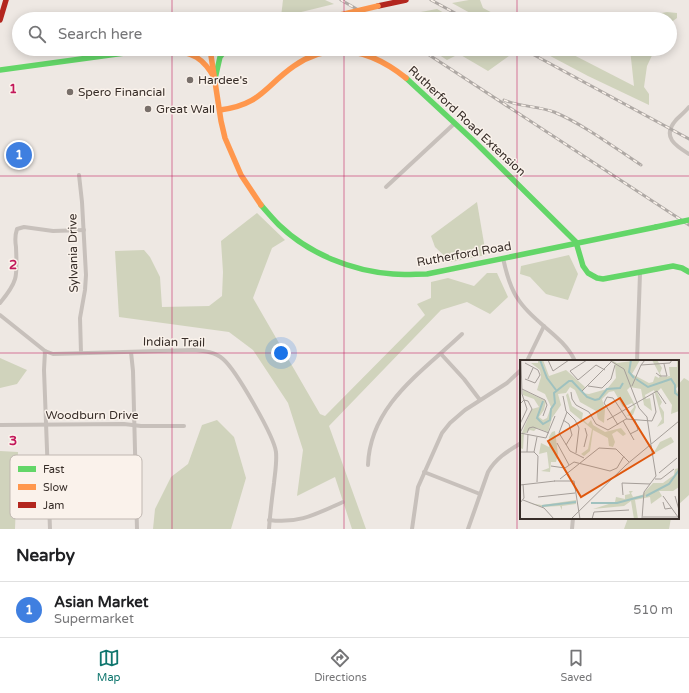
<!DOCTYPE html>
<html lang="en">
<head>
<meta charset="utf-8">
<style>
	:root { --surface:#fff; --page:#f2f2f2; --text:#202124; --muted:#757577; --line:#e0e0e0; --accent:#0f766e }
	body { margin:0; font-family:"Varela Round",sans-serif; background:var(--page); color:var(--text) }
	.you { position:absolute; left:281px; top:353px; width:14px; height:14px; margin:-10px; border:3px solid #fff; border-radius:50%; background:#1a73e8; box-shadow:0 0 0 6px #1a73e833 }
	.badge { display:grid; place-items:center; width:26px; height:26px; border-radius:50%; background:var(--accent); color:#fff; font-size:13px; font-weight:700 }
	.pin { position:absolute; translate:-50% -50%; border:2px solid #fff; box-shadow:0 1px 4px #0006 }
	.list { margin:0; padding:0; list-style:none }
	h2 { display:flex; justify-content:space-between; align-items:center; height:52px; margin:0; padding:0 16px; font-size:17px }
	h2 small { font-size:13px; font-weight:400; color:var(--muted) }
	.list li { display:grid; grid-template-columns:26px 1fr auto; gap:12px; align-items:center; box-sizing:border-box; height:56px; padding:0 16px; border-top:1px solid var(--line) }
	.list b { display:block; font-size:15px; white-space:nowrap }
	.list p { margin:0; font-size:13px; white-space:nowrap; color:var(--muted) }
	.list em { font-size:13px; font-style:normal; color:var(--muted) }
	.icon { flex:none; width:22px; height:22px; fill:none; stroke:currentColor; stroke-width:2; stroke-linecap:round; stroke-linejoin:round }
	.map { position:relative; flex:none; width:689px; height:529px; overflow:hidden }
	.search { position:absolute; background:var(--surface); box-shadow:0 2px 10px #0003; left:12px; right:12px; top:12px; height:44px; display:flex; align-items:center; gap:10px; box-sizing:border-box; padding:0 14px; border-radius:22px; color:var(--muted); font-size:15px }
	.sheet { height:108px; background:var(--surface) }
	nav { display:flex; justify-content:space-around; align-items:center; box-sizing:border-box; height:56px; border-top:1px solid var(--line); background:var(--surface); font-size:11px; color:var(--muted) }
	nav a { display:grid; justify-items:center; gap:2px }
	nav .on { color:var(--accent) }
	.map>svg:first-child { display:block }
	.green { fill:#d0d3bc }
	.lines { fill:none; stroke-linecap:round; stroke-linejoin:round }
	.street { stroke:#c7c0bb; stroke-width:4 }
	.fast { stroke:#63d668; stroke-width:5.5 }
	.slow { stroke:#ff974d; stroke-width:5.5 }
	.jam { stroke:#b3261e; stroke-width:5.5 }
	.rail-casing { stroke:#afa9a5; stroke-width:3 }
	.rail { stroke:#faf2eb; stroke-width:1.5; stroke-dasharray:4.5; stroke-linecap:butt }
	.fast-bridge { stroke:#63d668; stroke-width:5.5 }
	.slow-bridge { stroke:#ff974d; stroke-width:5.5 }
	.grid { fill:none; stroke:#c2185b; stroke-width:1; stroke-opacity:0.55 }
	.poi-dot { fill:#786f6a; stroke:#faf2eb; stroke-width:1.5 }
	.labels { text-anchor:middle; stroke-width:3; stroke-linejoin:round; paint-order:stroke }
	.poi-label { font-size:12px; fill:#382e29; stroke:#faf2eb; text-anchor:start }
	.street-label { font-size:12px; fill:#382e29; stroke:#faf2eb }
	.inset-river { fill:none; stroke:#9fc1bf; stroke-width:2 }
	.inset-road { fill:none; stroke:#a59e99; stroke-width:1 }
	.view { fill:#df570d; fill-opacity:0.15; stroke:#df570d; stroke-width:2 }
	.inset-edge { fill:none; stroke:#382e29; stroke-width:2 }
	.key { fill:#faf2eb; stroke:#c0b7b1; stroke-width:1 }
	.key-label { font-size:11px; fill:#382e29 }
	.grid-label { font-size:13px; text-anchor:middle; font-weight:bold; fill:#c2185b; stroke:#faf2eb; stroke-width:3; stroke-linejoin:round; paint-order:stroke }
</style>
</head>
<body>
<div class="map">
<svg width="689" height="529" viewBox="0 0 689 529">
	<rect width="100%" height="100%" fill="#eee8e3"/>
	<g class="green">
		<path d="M 283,0 L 325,0 L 334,4 L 281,17 Z"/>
		<path d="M 469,0 L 480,0 L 483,8 L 504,19 L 481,19 L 452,3 Z"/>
		<path d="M 437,9 L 455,19 L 407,19 L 415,13 Z"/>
		<path d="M 667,12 L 677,13 L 677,18 L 670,23 L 670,19 L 630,19 Z"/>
		<path d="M 430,49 L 512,49 L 516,51 L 488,71 L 459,54 L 447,60 Z"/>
		<path d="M 537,49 L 562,49 L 634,86 L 630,49 L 655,49 L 647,66 L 644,87 L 649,94 L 649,105 L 588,76 Z"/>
		<path d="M 477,202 L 486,255 L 451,262 L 435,247 L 431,236 Z"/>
		<path d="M 257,213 L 285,240 L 272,248 L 253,298 L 320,414 L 325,416 L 425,315 L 417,304 L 431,298 L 431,282 L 448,278 L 474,286 L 487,273 L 497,273 L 508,297 L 490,314 L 467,302 L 441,310 L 329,426 L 366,529 L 352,529 L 335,477 L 297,496 L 303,450 L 288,403 L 253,350 L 229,332 L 119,317 L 115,251 L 144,250 L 150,257 L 160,277 L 162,307 L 209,306 L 222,296 L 223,272 L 221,241 Z"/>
		<path d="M 569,255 L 578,274 L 568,300 L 546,294 L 530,277 L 520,274 L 521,266 Z"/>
		<path d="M 0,358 L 27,370 L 17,384 L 0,388 Z"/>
		<path d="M 684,378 L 689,381 L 689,495 L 678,505 L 678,385 Z"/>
		<path d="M 217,420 L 234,437 L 246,478 L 231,529 L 153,529 L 155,509 L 171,477 L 188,464 L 202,425 Z"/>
		<path d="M 0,451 L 18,452 L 15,529 L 0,529 Z"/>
		<path d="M 628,518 L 671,518 L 669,529 L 624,529 Z"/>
	</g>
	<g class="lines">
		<g class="street">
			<path d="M 689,107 C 685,112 680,116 676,120 C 661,137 676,146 689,154"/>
			<path d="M 79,175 L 82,202 L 86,275 L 85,290 L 80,318 L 81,353"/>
			<path d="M 386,187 L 455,123"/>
			<path d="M 503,258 C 506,272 510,288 518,299 C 533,323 563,335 575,361"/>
			<path d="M 0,303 C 19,280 17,276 16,247 C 15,241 15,235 17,229 L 24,227 L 53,231 L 84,230"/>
			<path d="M 0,315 L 45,351 L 53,354 L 194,350 C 205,351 215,352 223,359 C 236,370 274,436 276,452 C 277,462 275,473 274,483 C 272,498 270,514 269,529"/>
			<path d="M 45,351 L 44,370 L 50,529"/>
			<path d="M 131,352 L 133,371 L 137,529"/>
			<path d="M 441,354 L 464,379 L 480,400"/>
			<path d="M 527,361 L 544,326"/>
			<path d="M 637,361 L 640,273"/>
			<path d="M 0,425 L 124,424 L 141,426 L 184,426"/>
			<path d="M 368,465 C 370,405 422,372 462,334"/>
			<path d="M 424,472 L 480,494"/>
			<path d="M 269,520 C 299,524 316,514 343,502"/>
			<path d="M 412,529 L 418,487 L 442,433 L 450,423 L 465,410 L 507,383 L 521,370"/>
			<path d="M 468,529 L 488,472 C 496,458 508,451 521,443"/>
			<path d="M 572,529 L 573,518"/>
		</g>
		<g class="fast">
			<path d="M 321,19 L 340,15"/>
			<path d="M 0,70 L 154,49"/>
			<path d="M 406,78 L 475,142 L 576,242 L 583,266 L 588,273 L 597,278 L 603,279 L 673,266 L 682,268 L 689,272"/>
			<path d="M 215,79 L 220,57 L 226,49"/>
			<path d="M 261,205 C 267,212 273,219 279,225 C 309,254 352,271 393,274 C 404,275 416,274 427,274 L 656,227"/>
		</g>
		<g class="slow">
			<path d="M 169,49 C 193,53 203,57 215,79"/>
			<path d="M 210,49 L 221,121 L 225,138 L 241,175 L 261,205"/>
			<path d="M 220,110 C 261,105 265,86 294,66 C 333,39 372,51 406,78"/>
		</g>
		<g class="jam">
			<path d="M 378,6 L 406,0"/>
			<path d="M 0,20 L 6,0"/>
		</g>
		<g class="rail-casing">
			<g id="rail">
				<path d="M 341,0 L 374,19"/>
				<path d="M 431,0 L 466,19"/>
				<path d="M 420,49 L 689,225"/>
				<path d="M 523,49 L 689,139"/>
				<path d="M 504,100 C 520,107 538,106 554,112 C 583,124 615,148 641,165"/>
			</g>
		</g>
		<use href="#rail" class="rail"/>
		<path class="fast-bridge" d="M 656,227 L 689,220"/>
		<path class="slow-bridge" d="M 340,15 L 378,6"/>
	</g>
	<path class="grid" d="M 172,0 L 172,19M 344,0 L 344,19M 517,0 L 517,19M 172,49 L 172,529M 344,49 L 344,529M 517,49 L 517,529M 0,176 L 689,176M 0,353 L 689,353"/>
	<g class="poi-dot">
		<circle cx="190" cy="80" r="4"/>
		<circle cx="70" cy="92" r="4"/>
		<circle cx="148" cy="109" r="4"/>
	</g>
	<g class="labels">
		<g class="poi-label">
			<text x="198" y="84">Hardee's</text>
			<text x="78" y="96">Spero Financial</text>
			<text x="156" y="113">Great Wall</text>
		</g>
		<g class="street-label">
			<text transform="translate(467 121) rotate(43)" y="4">Rutherford Road Extension</text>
			<text transform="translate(73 253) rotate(-91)" y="4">Sylvania Drive</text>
			<text transform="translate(464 254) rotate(-10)" y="4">Rutherford Road</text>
			<text transform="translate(174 342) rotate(1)" y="4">Indian Trail</text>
			<text x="92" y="419">Woodburn Drive</text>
		</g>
	</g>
	<g transform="translate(520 360)">
		<rect width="159" height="159" fill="#eee8e3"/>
		<path d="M 18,0 L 23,0 L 29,16 L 46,10 L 65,27 L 62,33 L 69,34 L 87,29 L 96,18 L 95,5 L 91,0 L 97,3 L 120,0 L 112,14 L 129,23 L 133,22 L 135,16 L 139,18 L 140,15 L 132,0 L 137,0 L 142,8 L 140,13 L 142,17 L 150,16 L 149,7 L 157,7 L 157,0 L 159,0 L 159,25 L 156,29 L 159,34 L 159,51 L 151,54 L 152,45 L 141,28 L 137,32 L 142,42 L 140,46 L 144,52 L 144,63 L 137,67 L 142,59 L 134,30 L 125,35 L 126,39 L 130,38 L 132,51 L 124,45 L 121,29 L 110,27 L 107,30 L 116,47 L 113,55 L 107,56 L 114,47 L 112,43 L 103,47 L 94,31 L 89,32 L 82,39 L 85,49 L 84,63 L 78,59 L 76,51 L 60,42 L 55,30 L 50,27 L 46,33 L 38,34 L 41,45 L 32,58 L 28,72 L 17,68 L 14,71 L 10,70 L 4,74 L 3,89 L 0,88 L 1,75 L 12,49 L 19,47 L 14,39 L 3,35 L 3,30 L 26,41 L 24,50 L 19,57 L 23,60 L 27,58 L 31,47 L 25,34 L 17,30 L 21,17 L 20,10 L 11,3 L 18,3 ZM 48,33 L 52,46 L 63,53 L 62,59 L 68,64 L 71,60 L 73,65 L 85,72 L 101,68 L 106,74 L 103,76 L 97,71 L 92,74 L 95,82 L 93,87 L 89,86 L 88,78 L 73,70 L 70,91 L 64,96 L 61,94 L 68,89 L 72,69 L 50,51 L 46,35 ZM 35,71 L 38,94 L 36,102 L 31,102 L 30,112 L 21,111 L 29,108 L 27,92 L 19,94 L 21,83 L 29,87 L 29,77 L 32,72 ZM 151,77 L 154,82 L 133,94 L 140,82 ZM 159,108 L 159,127 L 153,131 L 139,131 L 142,136 L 131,144 L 130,137 L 115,140 L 118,159 L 114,159 L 111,141 L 104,146 L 73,149 L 95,142 L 96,137 L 105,139 L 105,135 L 110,134 L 109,131 L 113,131 L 111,133 L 113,137 L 122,135 L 133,123 L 143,123 L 154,115 L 155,109 ZM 56,140 L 56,144 L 42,146 L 42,150 L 40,146 L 23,147 L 8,143 L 22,145 Z" fill="#d0d3bc"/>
		<path class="inset-river" d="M 20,0 L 27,18 L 36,30M 111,0 L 109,12 L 114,18M 116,19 L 128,27 L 151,19 L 155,25 L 155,33 L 159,36M 23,41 L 17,58 L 23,64 L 30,60 L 31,49 L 35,43 L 34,33 L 49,21 L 52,21 L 67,37 L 75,40 L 79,39 L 87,29 L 100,28 L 103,23M 126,136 L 149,124 L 159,110M 71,143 L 97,143 L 123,136M 22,146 L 56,142"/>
		<path class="inset-road" d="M 28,0 L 33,11 L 49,0M 67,0 L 50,11 L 58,20 L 76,5 L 85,10M 89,0 L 104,9 L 119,48 L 127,57 L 131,84M 5,3 L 18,10 L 20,15 L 15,23 L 5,19M 121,5 L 150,3 L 152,0M 136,13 L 140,16 L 147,16 L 144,4M 8,19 L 13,8M 68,26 L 82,28 L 91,19 L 95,5M 112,26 L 121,5 L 125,0M 2,29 L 25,40 L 27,45 L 23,56M 62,31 L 91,2M 51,32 L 52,39 L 56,45 L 69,52 L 76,64 L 88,70 L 106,59 L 132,61 L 136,52 L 133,34M 43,36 L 46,51 L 55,60 L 59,68 L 56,93M 0,44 L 4,40 L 8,41 L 12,49 L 0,73M 47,52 L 39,73 L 50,91 L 64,98M 43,60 L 49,64 L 52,75 L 46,85M 87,60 L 137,31 L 146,44M 103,61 L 114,80M 0,64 L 7,49 L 2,34 L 1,0M 98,65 L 84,43 L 87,37 L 93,38 L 107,59M 0,73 L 26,78 L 35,56M 7,73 L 9,68 L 13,67 L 29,73M 110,74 L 118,70 L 115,60M 37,83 L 49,105M 64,87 L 67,75 L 65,68M 0,92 L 14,92M 7,92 L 8,74M 14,92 L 18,96 L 17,122M 14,92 L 17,77M 31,106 L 45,108 L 54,102 L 90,111 L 97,108 L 104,96M 139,113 L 157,98M 40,119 L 79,88 L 96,89 L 109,102M 135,119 L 141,119 L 154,109M 34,121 L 54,121 L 60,159M 0,125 L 35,121M 103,135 L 102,123 L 130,124M 143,136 L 158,157M 155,136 L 159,150M 18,137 L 55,133M 3,140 L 24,148 L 34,159M 143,142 L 145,149 L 152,148M 0,143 L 4,138 L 3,124M 123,157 L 159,157M 51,159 L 106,105 L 159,61M 72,159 L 74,152 L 109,150M 122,159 L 124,132 L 136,116 L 131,85"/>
		<path class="view" d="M 100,38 L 134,93 L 61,137 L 28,81 Z"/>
		<rect width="159" height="159" class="inset-edge"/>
	</g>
	<rect x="10" y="455" width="132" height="64" rx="6" class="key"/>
	<rect x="18" y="466" width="18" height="6" fill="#63d668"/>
	<rect x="18" y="484" width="18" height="6" fill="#ff974d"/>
	<rect x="18" y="502" width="18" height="6" fill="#b3261e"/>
	<g class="key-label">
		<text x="43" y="473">Fast</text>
		<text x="43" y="491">Slow</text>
		<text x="43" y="509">Jam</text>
	</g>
	<g class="grid-label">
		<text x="13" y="93">1</text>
		<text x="13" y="269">2</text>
		<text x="13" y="445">3</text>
	</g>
</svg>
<div class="you"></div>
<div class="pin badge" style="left:19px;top:155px;background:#3f7fe0">1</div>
<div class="search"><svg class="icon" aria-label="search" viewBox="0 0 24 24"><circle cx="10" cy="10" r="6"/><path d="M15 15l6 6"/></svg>Search here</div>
</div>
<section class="sheet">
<h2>Nearby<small></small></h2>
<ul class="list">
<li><span class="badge" style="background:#3f7fe0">1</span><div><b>Asian Market</b><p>Supermarket</p></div><em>510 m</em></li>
</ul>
</section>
<nav>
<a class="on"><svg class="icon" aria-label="map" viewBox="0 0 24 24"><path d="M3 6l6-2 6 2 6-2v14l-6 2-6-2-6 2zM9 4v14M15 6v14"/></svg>Map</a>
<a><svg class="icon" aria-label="directions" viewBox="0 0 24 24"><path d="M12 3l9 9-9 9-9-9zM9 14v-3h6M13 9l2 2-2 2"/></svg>Directions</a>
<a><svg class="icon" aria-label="saved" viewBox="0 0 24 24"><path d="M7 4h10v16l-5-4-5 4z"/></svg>Saved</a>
</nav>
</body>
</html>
